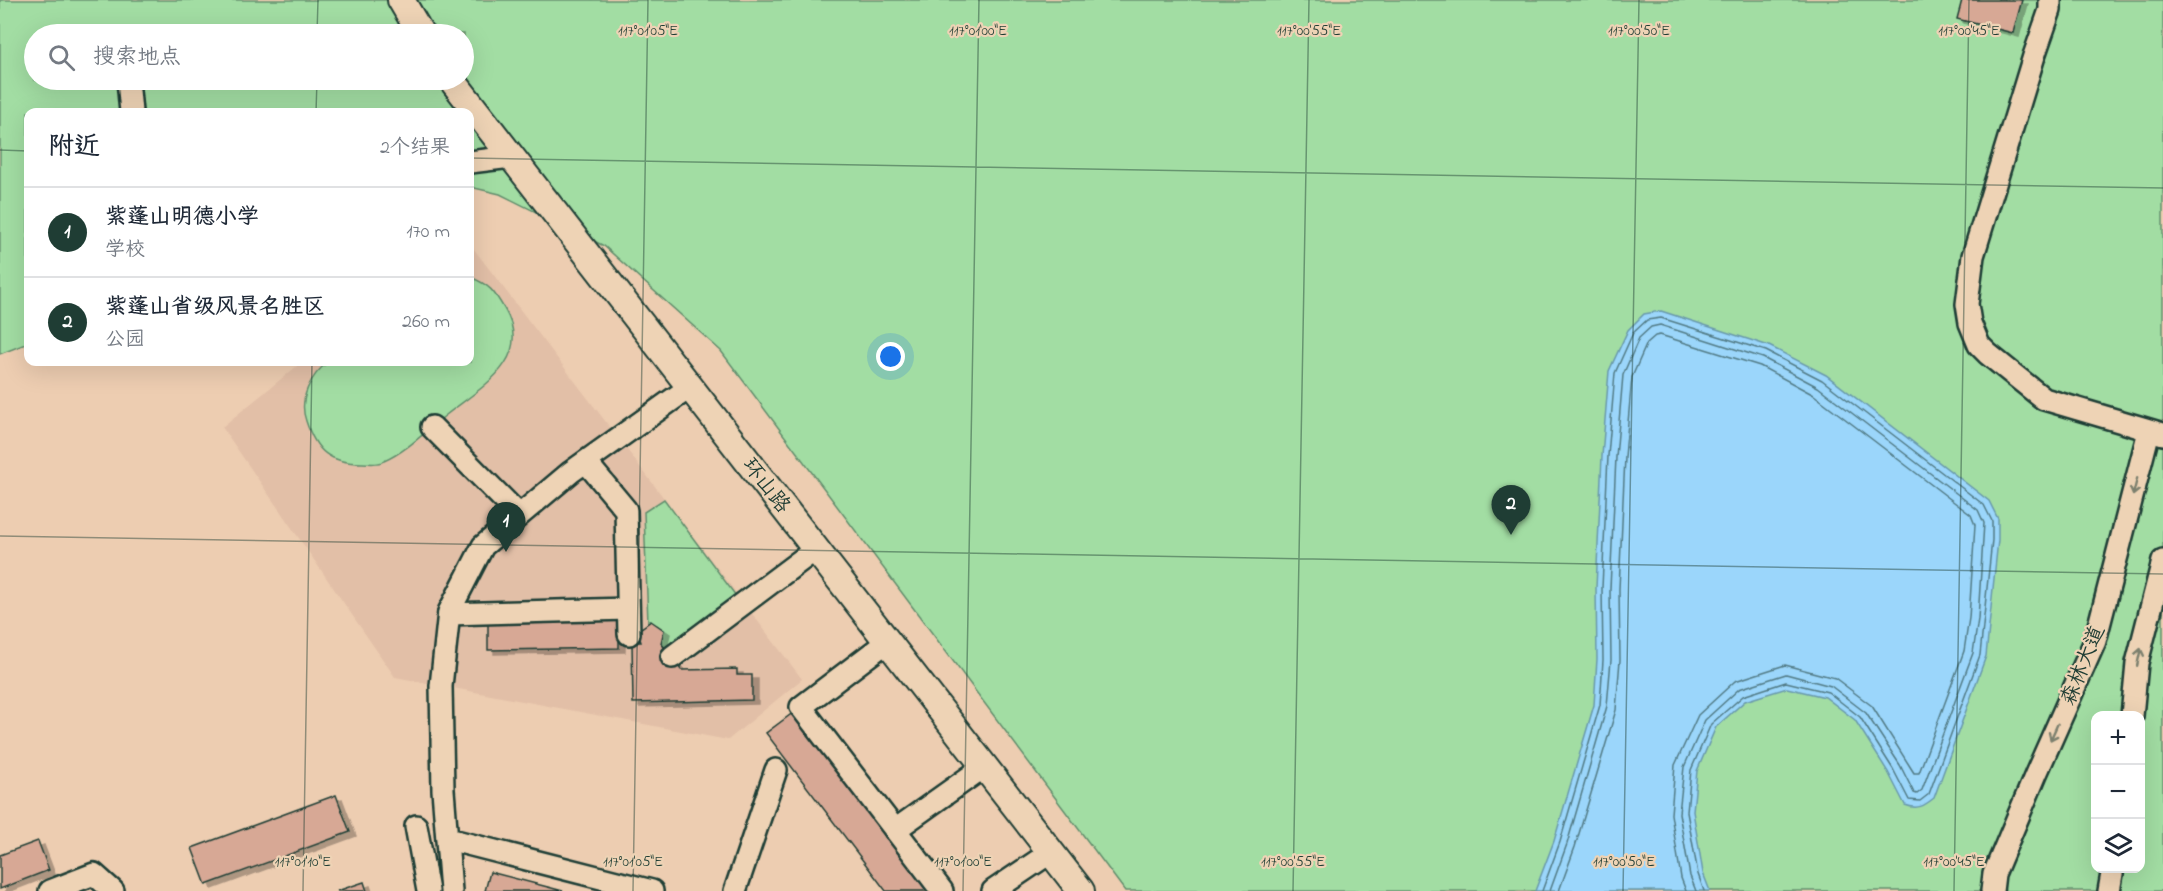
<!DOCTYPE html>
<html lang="zh">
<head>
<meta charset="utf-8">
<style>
	:root { --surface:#fff; --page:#f6f6f7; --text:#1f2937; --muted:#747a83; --line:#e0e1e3; --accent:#1f3d34 }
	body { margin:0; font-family:"Indie Flower","LXGW WenKai TC",sans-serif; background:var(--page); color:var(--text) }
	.controls { position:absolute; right:18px; bottom:18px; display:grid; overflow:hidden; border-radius:12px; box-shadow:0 6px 24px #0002 }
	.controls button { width:54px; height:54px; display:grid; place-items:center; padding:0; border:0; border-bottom:2px solid var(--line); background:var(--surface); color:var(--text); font:30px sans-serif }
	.you { position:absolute; left:891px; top:357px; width:21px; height:21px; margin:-15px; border:4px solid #fff; border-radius:50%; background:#1a73e8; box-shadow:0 0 0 9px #1a73e833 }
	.badge { display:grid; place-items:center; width:39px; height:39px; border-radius:50%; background:var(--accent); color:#fff; font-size:20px; font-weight:700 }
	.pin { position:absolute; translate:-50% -50px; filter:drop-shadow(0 2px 3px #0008) }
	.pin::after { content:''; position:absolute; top:32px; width:21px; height:18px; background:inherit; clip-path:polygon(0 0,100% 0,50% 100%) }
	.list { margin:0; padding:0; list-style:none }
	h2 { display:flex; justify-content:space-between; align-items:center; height:78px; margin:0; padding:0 24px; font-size:26px }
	h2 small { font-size:20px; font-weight:400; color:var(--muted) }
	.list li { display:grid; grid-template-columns:39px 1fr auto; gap:18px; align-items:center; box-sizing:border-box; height:90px; padding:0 24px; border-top:2px solid var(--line) }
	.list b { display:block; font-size:22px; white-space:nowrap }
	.list p { margin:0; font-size:20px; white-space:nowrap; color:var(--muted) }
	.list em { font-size:20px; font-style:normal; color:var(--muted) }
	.icon { flex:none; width:33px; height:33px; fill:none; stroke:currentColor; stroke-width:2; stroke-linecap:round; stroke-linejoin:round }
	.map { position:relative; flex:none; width:2163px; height:891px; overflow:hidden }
	.search { position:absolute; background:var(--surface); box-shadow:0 6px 24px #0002; left:24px; top:24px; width:450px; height:66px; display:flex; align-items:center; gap:15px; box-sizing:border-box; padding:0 21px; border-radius:33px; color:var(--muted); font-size:22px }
	.panel { position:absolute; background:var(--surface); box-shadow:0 6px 24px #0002; left:24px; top:108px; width:450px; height:258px; border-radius:12px }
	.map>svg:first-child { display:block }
	.built { fill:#e2bfa7 }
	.green { fill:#a2dda3; stroke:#608d6c; stroke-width:1.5; fill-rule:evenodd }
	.water { fill:#9bd6fb; stroke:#6999ab; stroke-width:1.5 }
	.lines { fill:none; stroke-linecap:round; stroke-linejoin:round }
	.shore { stroke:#517a84; stroke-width:1.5 }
	.building { fill:#d7a895; stroke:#1f3d34; stroke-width:1.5; filter:url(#shadow) }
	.minor-casing { stroke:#1f3d34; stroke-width:26 }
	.major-casing { stroke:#1f3d34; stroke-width:30 }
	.minor { stroke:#eed3b5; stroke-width:21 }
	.major { stroke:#eed3b5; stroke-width:26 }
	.oneway { stroke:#7c806e }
	.ticks { fill:none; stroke:#1f3d34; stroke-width:1.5; stroke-opacity:0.45 }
	.labels { text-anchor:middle; stroke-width:4.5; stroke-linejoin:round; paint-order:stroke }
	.street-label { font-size:21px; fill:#1f3d34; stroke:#eed3b5 }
	.ticks-label { font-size:15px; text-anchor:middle; fill:#1f3d34; stroke:#eed3b5; stroke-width:4.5; stroke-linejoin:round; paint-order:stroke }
</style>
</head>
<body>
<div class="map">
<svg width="2163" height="891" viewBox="0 0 2163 891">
	<defs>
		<filter id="shadow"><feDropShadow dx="6" dy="4" stdDeviation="0" flood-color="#0004"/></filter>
	</defs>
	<rect width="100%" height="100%" fill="#edcdb1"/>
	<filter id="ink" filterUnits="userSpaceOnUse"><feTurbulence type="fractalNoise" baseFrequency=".0167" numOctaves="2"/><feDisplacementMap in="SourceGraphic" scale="12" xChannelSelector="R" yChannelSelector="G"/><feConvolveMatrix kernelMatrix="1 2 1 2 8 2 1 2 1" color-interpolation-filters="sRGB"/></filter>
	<g filter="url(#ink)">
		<path class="built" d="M 470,244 L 802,679 L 728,740 L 395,677 L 222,427 L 302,362 L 470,362 Z"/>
		<g class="green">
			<path d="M 0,0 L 2163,0 L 2163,891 L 1125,891 L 721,351 L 604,246 L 500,194 L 470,187 L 470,112 L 28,112 L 28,343 L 0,354 ZM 34,34 L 464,34 L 464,80 L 34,80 ZM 2096,716 L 2140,716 L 2140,868 L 2096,868 Z"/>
			<path d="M 470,277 C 490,285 494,291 505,310 C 534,360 480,388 446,415 C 427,430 407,451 384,461 C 378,465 369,463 362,463 C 330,463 316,452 306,421 C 298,399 311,375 328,362 L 470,362 Z"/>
			<path d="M 664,499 L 739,600 L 666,650 L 661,643 L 663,630 L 651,622 L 648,623 L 644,512 Z"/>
		</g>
		<path class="water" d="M 1661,311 L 1769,346 L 1826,375 L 1989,501 L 1998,519 L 1998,540 L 1986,656 L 1934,798 C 1924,806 1918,810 1905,805 L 1888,772 L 1855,720 L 1825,697 L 1787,688 L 1745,701 L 1716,727 L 1697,771 L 1693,811 L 1703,873 L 1710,891 L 1535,891 L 1554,841 L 1594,705 L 1597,659 L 1596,588 L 1602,456 L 1609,371 L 1628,330 L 1644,314 Z"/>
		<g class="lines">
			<g class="shore">
				<path d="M 1542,891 L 1560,842 L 1600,705 L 1603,660 L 1602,588 L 1608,456 L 1615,373 L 1633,333 L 1647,320 L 1661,318 L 1766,351 L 1822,380 L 1984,505 L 1992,521 L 1992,540 L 1980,655 L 1929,794 L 1920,801 L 1909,800 L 1893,769 L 1860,717 L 1828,692 L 1786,682 L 1743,696 L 1711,724 L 1691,770 L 1687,812 L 1698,874 L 1704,891"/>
				<path d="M 1550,891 L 1567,844 L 1607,706 L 1611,660 L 1610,589 L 1616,457 L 1623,375 L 1639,338 L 1651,327 L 1660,325 L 1763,358 L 1818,387 L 1978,510 L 1984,523 L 1978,619 L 1973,653 L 1922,790 L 1917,794 L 1914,793 L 1900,765 L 1866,713 L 1831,686 L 1786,674 L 1739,689 L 1705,720 L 1684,767 L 1679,813 L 1690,876 L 1696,891"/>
				<path d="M 1559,891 L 1575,847 L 1616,710 L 1620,660 L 1619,589 L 1625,457 L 1632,377 L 1647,343 L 1655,336 L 1660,335 L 1760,366 L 1814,395 L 1971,515 L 1975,525 L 1969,618 L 1964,651 L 1919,773 L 1914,773 L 1872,706 L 1835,678 L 1785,665 L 1735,681 L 1698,715 L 1675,765 L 1671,814 L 1681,878 L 1686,891"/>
			</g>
		</g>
		<g class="building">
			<path d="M 1962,0 L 2022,0 L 2013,33 L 1957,19 Z"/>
			<path d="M 619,619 L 619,648 L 488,650 L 488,621 Z"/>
			<path d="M 651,621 L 664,630 L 661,643 L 681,670 L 737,669 L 737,675 L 752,675 L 752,700 L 633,703 L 632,642 L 641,642 L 639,636 L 640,629 Z"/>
			<path d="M 794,712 L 929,891 L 886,891 L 766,733 Z"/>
			<path d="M 336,795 L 350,832 L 206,885 L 192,848 Z"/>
			<path d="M 38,841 L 49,870 L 0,889 L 0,855 Z"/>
			<path d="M 490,872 L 563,891 L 485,891 Z"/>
			<path d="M 364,882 L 367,891 L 337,891 Z"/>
		</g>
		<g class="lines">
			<g class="minor-casing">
				<g id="minor">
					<path d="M 2050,0 L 2050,10 L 2034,56 L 1973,256 L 1967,304 L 1970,323 L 1979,345 L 1988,354 L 2044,399 L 2163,434"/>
					<path d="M 128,80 L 131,112"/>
					<path d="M 470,162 L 511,157"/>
					<path d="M 432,427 L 519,515"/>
					<path d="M 586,462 L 626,510 L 629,634"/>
					<path d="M 449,614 L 628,609"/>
					<path d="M 888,641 L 801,707 L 942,891"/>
					<path d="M 672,657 L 816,549"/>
					<path d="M 2132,716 L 2137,663 L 2163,561"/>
					<path d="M 416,826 L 428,891"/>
					<path d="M 895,830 L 985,766"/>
					<path d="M 448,839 L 652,891"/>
					<path d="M 50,891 L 94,874 L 113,891"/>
					<path d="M 451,891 L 443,790 L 441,686 L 449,612 L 483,546 L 571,472 L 690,387"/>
					<path d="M 735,891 L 776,770"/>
					<path d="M 993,891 L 1051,852"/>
					<path d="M 1992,891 L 1994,874 L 2036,774 L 2095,641 L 2149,431"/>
					<path d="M 2109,891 L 2113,868"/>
				</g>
			</g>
			<g class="major-casing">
				<g id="major">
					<path d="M 401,0 L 421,34"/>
					<path d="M 452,80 L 1081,891"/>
				</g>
			</g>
			<use href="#minor" class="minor"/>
			<use href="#major" class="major"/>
		</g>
		<defs><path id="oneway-shaft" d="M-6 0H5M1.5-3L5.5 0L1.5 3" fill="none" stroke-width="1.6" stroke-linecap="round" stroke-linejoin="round" transform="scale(1.5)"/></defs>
		<g class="oneway">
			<use href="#oneway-shaft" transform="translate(2135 487) rotate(104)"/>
			<use href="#oneway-shaft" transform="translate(2139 657) rotate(-78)"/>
			<use href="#oneway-shaft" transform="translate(2054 732) rotate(114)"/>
		</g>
	</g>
	<path class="ticks" d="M 317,34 L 318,0M 316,112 L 317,80M 0,150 L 28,151M 470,158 L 2163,188M 0,536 L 2163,574M 303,891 L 312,362M 633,891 L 648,0M 963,891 L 979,0M 1293,891 L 1309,0M 1623,891 L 1639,0M 1954,891 L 1969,0"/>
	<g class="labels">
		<g class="street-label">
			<text transform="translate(767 485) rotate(52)" y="7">环山路</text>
			<text transform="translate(2082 665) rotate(-68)" y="7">森林大道</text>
		</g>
	</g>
	<g class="ticks-label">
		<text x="648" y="35">117°01'05"E</text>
		<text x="978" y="35">117°01'00"E</text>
		<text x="1309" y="35">117°00'55"E</text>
		<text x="1639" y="35">117°00'50"E</text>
		<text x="1969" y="35">117°00'45"E</text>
		<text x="303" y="866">117°01'10"E</text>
		<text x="633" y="866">117°01'05"E</text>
		<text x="963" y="866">117°01'00"E</text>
		<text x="1293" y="866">117°00'55"E</text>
		<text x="1624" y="866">117°00'50"E</text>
		<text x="1954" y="866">117°00'45"E</text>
	</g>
</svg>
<div class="controls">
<button>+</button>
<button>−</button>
<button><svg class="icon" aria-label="layers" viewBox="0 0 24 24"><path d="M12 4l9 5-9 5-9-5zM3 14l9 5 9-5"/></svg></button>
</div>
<div class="you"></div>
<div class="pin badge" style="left:506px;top:552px">1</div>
<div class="pin badge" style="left:1511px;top:535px">2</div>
<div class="search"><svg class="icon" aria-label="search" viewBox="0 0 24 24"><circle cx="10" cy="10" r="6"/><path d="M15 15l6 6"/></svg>搜索地点</div>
<section class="panel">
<h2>附近<small>2个结果</small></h2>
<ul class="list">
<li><span class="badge">1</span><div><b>紫蓬山明德小学</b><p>学校</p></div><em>170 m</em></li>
<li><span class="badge">2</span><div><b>紫蓬山省级风景名胜区</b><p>公园</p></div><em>260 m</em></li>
</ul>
</section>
</div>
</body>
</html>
